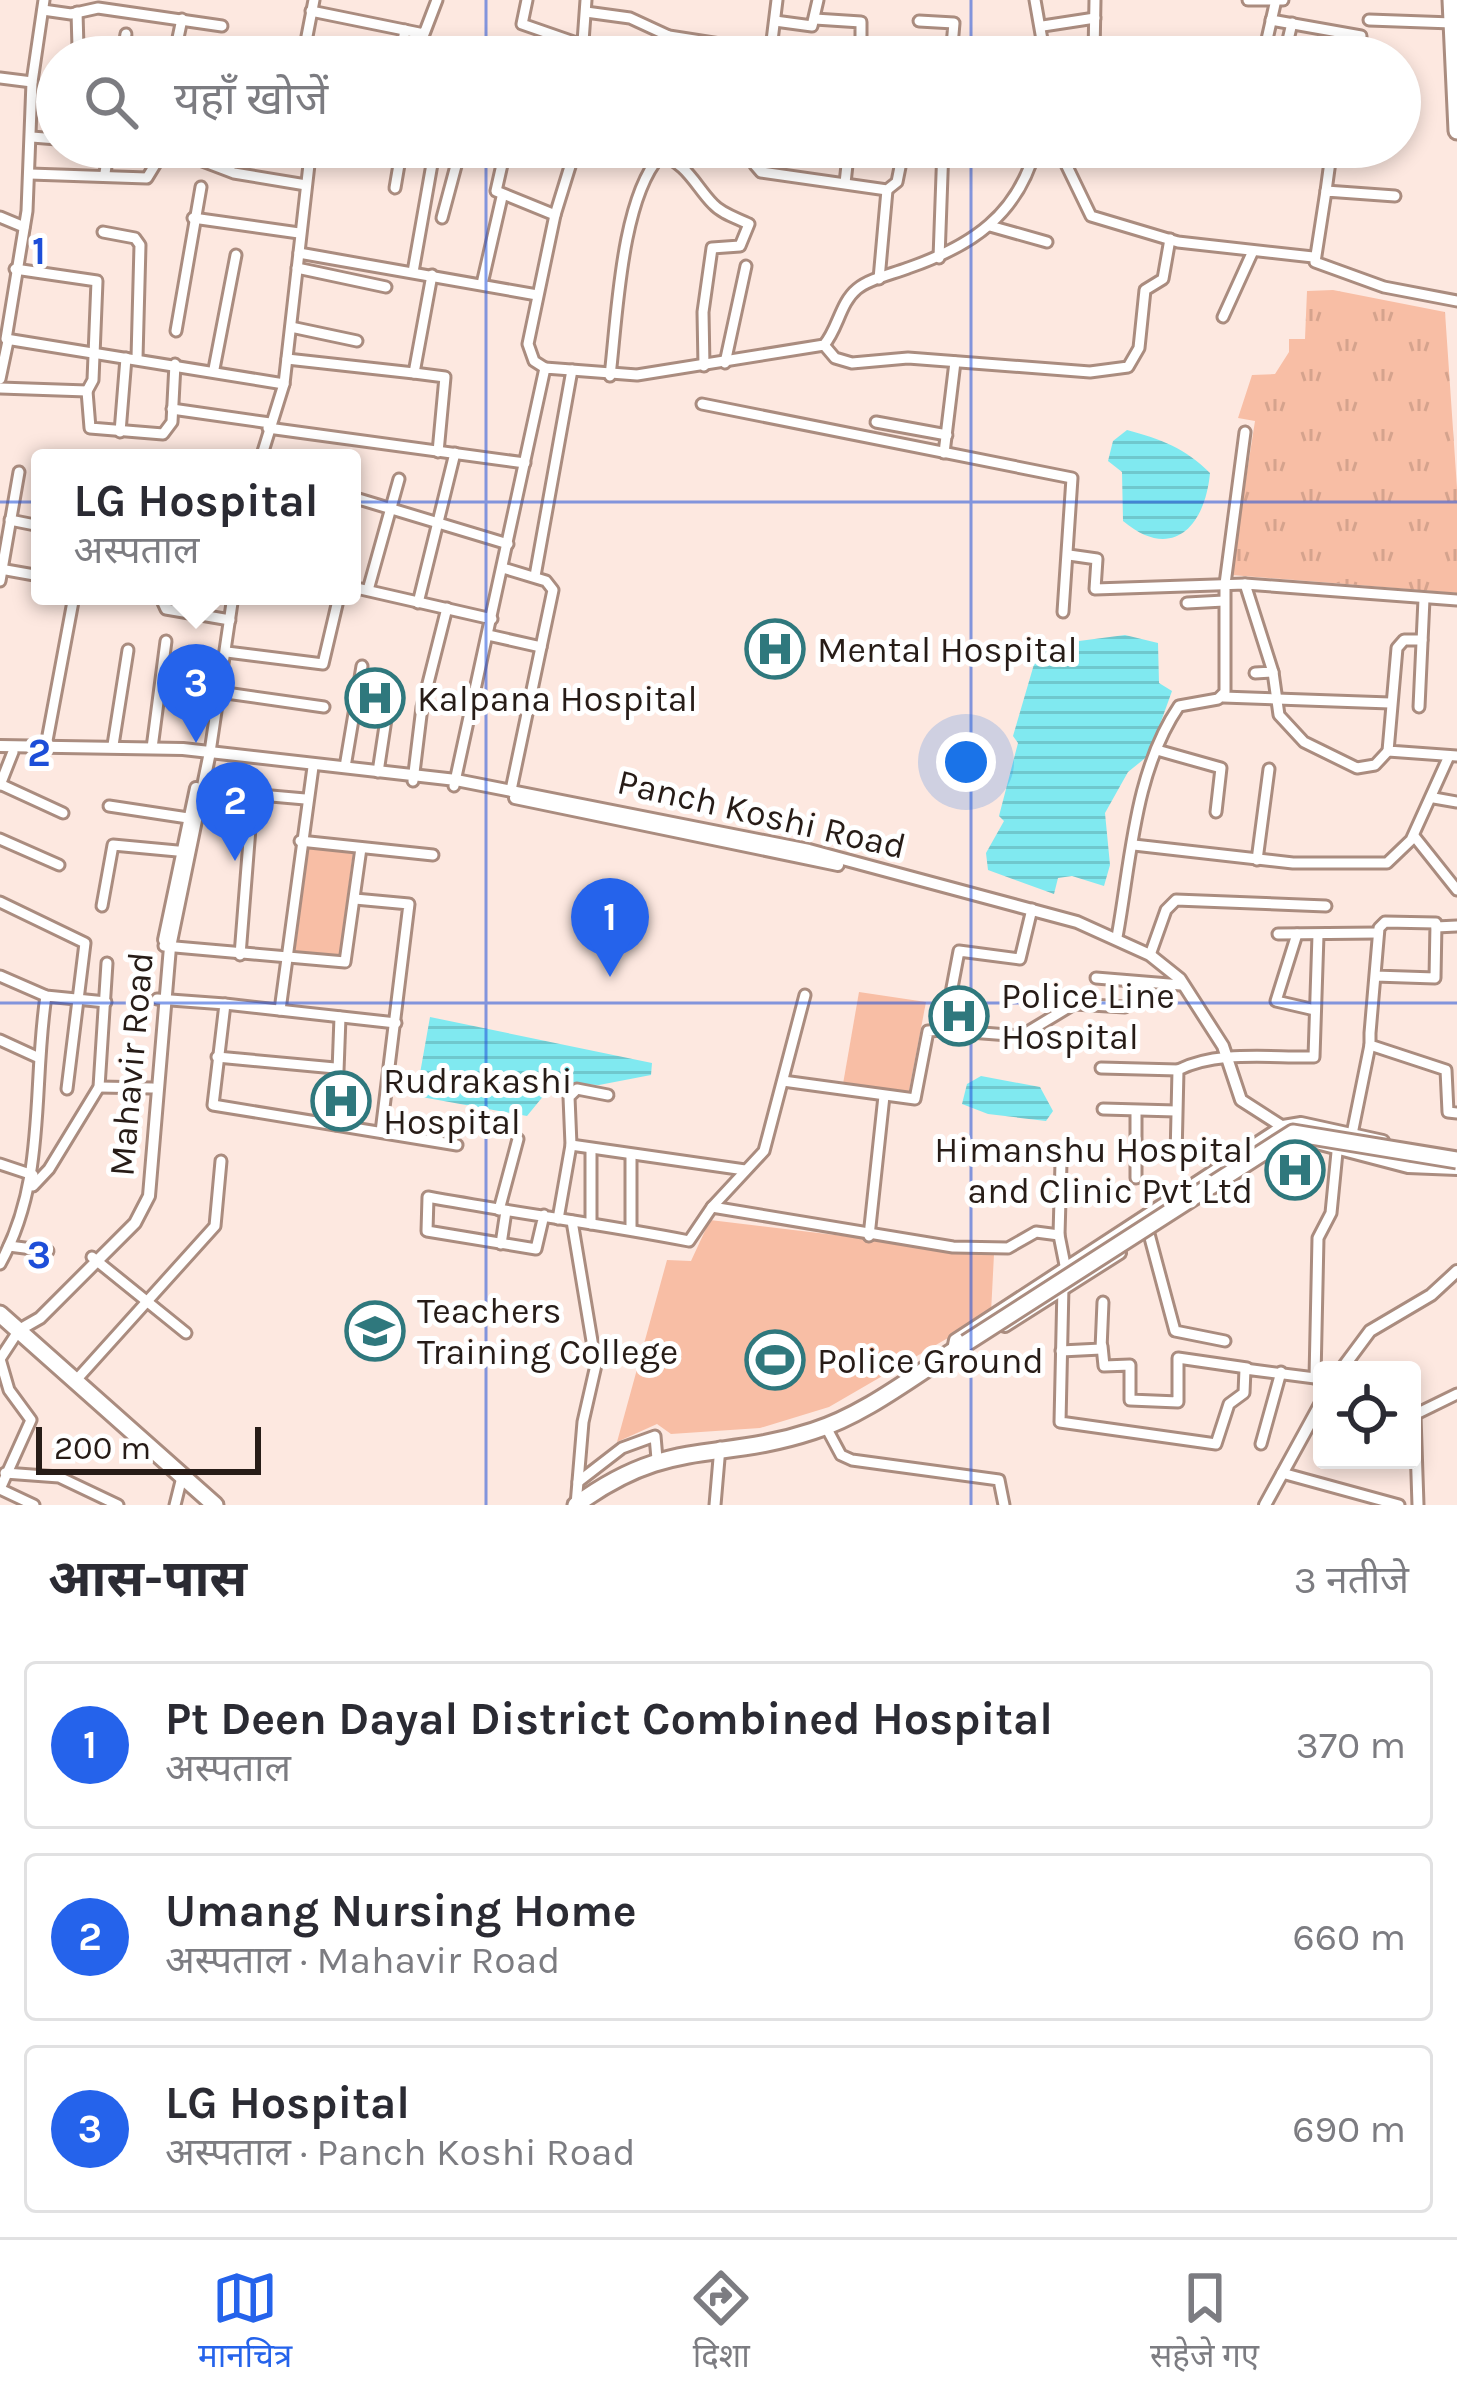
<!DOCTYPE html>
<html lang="hi">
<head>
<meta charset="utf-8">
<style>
	:root { --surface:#fff; --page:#f7f7f7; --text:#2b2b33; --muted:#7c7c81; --line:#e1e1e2; --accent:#2563eb }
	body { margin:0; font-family:Karla,"Noto Sans Devanagari",sans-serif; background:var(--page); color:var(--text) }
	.controls { position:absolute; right:36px; bottom:36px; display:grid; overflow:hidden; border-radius:12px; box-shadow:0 6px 18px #0003 }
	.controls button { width:108px; height:108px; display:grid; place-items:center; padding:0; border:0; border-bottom:3px solid var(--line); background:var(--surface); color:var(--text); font:60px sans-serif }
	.scale { position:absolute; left:36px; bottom:30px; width:225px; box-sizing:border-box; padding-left:12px; border:6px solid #271c17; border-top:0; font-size:33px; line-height:42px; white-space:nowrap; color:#271c17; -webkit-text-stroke:9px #fff; paint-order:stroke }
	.you { position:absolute; left:966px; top:762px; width:42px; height:42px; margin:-30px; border:9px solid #fff; border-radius:50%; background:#1a73e8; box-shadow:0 0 0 18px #1a73e833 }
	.badge { display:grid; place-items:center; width:78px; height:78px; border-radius:50%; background:var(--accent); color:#fff; font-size:39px; font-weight:700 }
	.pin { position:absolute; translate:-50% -99px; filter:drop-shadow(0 3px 6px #0008) }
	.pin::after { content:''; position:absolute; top:63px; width:42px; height:36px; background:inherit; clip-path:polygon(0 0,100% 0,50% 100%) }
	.popup { position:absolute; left:31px; top:449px; width:330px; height:156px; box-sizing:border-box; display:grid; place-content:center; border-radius:12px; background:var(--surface); filter:drop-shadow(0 3px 9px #0005); font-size:39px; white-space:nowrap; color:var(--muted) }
	.popup b { font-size:45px; color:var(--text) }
	.popup::after { content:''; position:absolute; left:50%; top:100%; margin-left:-24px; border:24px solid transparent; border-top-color:var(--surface) }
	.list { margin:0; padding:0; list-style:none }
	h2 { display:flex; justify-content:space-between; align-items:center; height:156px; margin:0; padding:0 48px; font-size:51px }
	h2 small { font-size:39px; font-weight:400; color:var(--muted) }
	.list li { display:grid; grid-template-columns:78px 1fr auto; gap:36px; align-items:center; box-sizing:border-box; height:168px; margin:0 24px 24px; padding:0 24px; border:3px solid var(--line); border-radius:12px }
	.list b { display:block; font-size:45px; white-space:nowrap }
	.list p { margin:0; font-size:39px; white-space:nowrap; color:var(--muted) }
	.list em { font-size:39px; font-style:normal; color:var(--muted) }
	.icon { flex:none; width:66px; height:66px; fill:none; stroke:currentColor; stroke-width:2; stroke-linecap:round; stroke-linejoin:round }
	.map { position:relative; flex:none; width:1457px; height:1505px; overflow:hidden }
	.search { position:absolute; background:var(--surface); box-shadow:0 6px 18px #0003; left:36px; right:36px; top:36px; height:132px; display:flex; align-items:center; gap:30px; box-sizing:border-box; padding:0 42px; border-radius:66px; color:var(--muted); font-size:45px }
	.sheet { height:732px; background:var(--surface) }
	nav { display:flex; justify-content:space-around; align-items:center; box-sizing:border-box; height:168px; border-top:3px solid var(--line); background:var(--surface); font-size:33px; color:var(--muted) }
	nav a { display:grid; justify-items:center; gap:6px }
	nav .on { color:var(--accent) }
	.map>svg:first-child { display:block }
	.grass { fill:url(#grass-tufts) }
	.park { fill:#f8bea5 }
	.water { fill:url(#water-rules) }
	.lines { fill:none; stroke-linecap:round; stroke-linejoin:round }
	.minor-casing { stroke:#aa8c7f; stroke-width:15 }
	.tertiary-casing { stroke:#aa8c7f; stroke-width:16 }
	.trunk-casing { stroke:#aa8c7f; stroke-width:21 }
	.minor { stroke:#fff; stroke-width:9 }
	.tertiary { stroke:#fff; stroke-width:10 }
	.trunk { stroke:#fff; stroke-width:15 }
	.trunk-bridge-casing { stroke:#aa8c7f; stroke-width:21; stroke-linecap:butt }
	.trunk-bridge { stroke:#fff; stroke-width:15 }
	.grid { fill:none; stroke:#1d4ed8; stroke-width:3; stroke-opacity:0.55 }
	.labels { text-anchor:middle; stroke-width:10; stroke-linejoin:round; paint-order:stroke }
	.poi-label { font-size:36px; fill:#271c17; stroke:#fff; text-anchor:start }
	.street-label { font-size:36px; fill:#271c17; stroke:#fff }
	.grid-label { font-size:39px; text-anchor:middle; font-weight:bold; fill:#1d4ed8; stroke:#fff; stroke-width:10; stroke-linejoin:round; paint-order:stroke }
</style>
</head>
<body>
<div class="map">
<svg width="1457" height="1505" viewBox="0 0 1457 1505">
	<defs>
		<pattern id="grass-tufts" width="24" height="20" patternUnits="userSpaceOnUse" patternTransform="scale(3)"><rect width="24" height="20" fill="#f8bea5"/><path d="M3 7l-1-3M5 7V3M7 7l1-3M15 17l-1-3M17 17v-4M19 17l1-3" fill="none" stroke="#d5a38d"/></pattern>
		<pattern id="water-rules" width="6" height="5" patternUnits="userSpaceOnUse" patternTransform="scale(3)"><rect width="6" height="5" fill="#80e9f0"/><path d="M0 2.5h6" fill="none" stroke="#6fc7cd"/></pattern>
	</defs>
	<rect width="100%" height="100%" fill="#fde8e0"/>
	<path class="grass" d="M 1333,290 L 1445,312 L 1457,488 L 1457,593 L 1231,575 L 1255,421 L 1238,418 L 1252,375 L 1275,374 L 1289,352 L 1289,339 L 1305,339 L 1307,291 Z"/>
	<g class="park">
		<path d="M 309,846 L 353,852 L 339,958 L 295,952 Z"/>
		<path d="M 859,992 L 926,1002 L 908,1096 L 843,1084 Z"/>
		<path d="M 710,1220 L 994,1254 L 991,1313 L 829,1407 L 760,1428 L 671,1434 L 657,1424 L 617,1442 L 667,1260 L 691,1261 Z"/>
	</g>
	<g class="water">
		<path d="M 1127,430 C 1161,439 1185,448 1210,473 C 1205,527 1172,562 1123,521 L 1122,472 L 1108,461 L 1113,441 Z"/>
		<path d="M 1125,635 L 1158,643 L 1159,683 L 1172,691 L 1149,755 L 1128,772 L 1105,813 L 1110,865 L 1104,886 L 1072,876 L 1058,878 L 1054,894 L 988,870 L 986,853 L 1004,821 L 999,816 L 1018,743 L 1013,736 L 1037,654 L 1056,644 Z"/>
		<path d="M 430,1017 L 652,1063 L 651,1075 L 599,1085 L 554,1083 L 527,1116 L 416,1096 Z"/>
		<path d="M 981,1076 L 1040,1087 L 1053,1111 L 1046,1121 L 988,1114 L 962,1104 L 967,1084 Z"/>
	</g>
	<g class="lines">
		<g class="minor-casing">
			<g id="minor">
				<path d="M 44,0 L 32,82 L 27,211 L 6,339 L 284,384"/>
				<path d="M 527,0 L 522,24 L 617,57"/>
				<path d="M 1035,0 L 1045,57"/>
				<path d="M 1248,0 L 1283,0"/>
				<path d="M 43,10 L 71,14 L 98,8 L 222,26"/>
				<path d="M 311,11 L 424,34 L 437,0"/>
				<path d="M 77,12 L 78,48 L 123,55"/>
				<path d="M 586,12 L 630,18 L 669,36 L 771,52"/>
				<path d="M 815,19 L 861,22 L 861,57"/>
				<path d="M 1271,20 L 1361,36 L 1360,57"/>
				<path d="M 1369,20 L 1452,23"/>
				<path d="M 775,21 L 812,26 L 818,0"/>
				<path d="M 919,21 L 954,23 L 951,57"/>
				<path d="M 1043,26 L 1095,18"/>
				<path d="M 583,42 L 586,0"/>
				<path d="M 1094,54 L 1095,0"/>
				<path d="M 122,57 L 126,34"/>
				<path d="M 174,57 L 182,19"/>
				<path d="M 303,57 L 314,0"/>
				<path d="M 400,57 L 405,30"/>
				<path d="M 667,57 L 669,36"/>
				<path d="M 770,57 L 777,0"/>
				<path d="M 982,57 L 985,57"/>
				<path d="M 1263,57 L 1275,4"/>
				<path d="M 1284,57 L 1292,23"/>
				<path d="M 0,78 L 32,82"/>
				<path d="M 32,137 L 57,139"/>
				<path d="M 506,147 L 496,191 L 555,215"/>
				<path d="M 757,147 L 755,165 L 761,172 L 887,190 L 897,182 L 904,147"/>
				<path d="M 1035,151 L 1062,156 L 1094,151"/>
				<path d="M 1062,156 L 1091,216 L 1178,242 L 1313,257"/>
				<path d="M 105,173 L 109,147"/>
				<path d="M 30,174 L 147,178 L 161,155 L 184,154 L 234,173 L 306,185"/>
				<path d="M 845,183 L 849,147"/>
				<path d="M 395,188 L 402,147"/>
				<path d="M 1326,191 L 1332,147"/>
				<path d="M 1395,196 L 1326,191 L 1315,262 L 1384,287 L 1457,301"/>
				<path d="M 0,217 L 24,227"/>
				<path d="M 193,218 L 299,233"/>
				<path d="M 442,218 L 461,147"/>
				<path d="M 990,226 L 1047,242"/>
				<path d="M 103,232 L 135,238 L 140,245 L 137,358"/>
				<path d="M 299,253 L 537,295"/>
				<path d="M 939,258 L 943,147"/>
				<path d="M 297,268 L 386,287"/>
				<path d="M 413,272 L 435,147"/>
				<path d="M 879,279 L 887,190"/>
				<path d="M 482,284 L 502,197"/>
				<path d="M 1223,317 L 1253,251"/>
				<path d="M 291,327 L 357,341"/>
				<path d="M 176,331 L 201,187"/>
				<path d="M 824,345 L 835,358 L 852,363 L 908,358 L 1090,372 L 1128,367 L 1139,348 L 1145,290 L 1163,279 L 1170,239"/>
				<path d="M 287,359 L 414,373 L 432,275"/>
				<path d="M 725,363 L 746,266"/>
				<path d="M 545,368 L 534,361 L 528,344 L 555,215 L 576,147"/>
				<path d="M 214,369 L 236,255"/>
				<path d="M 414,373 L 445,377 L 438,452"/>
				<path d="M 610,376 C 617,317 621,200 660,156 C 686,161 696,187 713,204 C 722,214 737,218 749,224 L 740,246 L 712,248 L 703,312 L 704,366"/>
				<path d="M 0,379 L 8,341"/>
				<path d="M 0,388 L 87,391 L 93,380 L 97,281 L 15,269"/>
				<path d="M 87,391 L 90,428 L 163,434 L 172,422 L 175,364"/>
				<path d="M 702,404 L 1072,478 L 1063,612"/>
				<path d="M 172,409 L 270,423"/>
				<path d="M 876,422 L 947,435"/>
				<path d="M 268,428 L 525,463"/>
				<path d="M 120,432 L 126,358"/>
				<path d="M 944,453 L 955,362"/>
				<path d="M 261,458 L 284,384 L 311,147"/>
				<path d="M 352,497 L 508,544"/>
				<path d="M 10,520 L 40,526"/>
				<path d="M 1069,555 L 1097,559 L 1095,589 L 1245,584 L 1457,600"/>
				<path d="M 503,568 L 546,581 L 553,590 L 511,790"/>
				<path d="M 0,569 L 40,576"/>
				<path d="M 535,576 L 572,370"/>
				<path d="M 0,581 L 19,472"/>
				<path d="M 1245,584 L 1273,672 L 1255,673"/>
				<path d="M 352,587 L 492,619"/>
				<path d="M 368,590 L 399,479"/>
				<path d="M 160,596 L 166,609 L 230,620"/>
				<path d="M 418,603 L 455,453"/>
				<path d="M 1187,603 L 1224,601"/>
				<path d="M 488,635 L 541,647"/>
				<path d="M 1422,640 L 1404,640 L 1397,648 L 1388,751 L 1457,756"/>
				<path d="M 227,652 L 323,664 L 339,596"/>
				<path d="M 1273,672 L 1279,715 L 1304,742 L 1357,768 L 1375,765 L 1388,751"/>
				<path d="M 219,692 L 324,707"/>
				<path d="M 1223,697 L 1390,703"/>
				<path d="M 472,700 L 527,709"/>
				<path d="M 1419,707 L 1424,599"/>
				<path d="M 113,745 L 128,650"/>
				<path d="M 46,746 L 74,596"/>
				<path d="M 152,748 L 166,641"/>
				<path d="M 1157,750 L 1221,768 L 1216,812"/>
				<path d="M 210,752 L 233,596"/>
				<path d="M 345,767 L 362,666"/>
				<path d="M 378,772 L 388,706"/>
				<path d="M 413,781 L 422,707 L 447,608"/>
				<path d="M 0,784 L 63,813"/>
				<path d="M 0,785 L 13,752"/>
				<path d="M 454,786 L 545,368 L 637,375 L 824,345 C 838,329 840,303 857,289 C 870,278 893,274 908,268 C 972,246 1018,215 1036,147"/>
				<path d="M 1434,798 L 1457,802"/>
				<path d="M 109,806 L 188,818"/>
				<path d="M 1414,836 L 1457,890"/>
				<path d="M 0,839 L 59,865"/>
				<path d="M 300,841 L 433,855"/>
				<path d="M 1134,845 L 1293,863 L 1387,863 L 1411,840 L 1449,756"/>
				<path d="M 1257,860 L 1269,769"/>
				<path d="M 355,899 L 409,904 L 381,1132"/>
				<path d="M 0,902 L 85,943 L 67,1089"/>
				<path d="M 102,906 L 113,845 L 188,852"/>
				<path d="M 1436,927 L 1457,926"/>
				<path d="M 1278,934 L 1378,933"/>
				<path d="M 1297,934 L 1276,1001 L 1315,1010"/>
				<path d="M 1117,937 C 1131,861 1134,772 1179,706 L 1218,699 L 1225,692 L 1225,584 L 1245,432"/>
				<path d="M 164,946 L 345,962 L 361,848"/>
				<path d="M 240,955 L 252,803 L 260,795 L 305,799"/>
				<path d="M 1150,955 L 1166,910 L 1176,900 L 1326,906"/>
				<path d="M 0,976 L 46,996 L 106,1002"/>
				<path d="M 1375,976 L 1435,978 L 1436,923 L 1385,922 L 1379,928 L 1370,1033 L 1370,1045 L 1446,1070 L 1448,1112 L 1457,1113"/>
				<path d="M 1096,978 L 1181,985"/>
				<path d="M 157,999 L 225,1004 L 213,1105 L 457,1145"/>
				<path d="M 225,1004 L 396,1023"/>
				<path d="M 280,1010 L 313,767"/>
				<path d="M 944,1030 L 1021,1036 L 1074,1004 L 1125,1007"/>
				<path d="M 0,1040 L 37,1057"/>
				<path d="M 217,1057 L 335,1068"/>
				<path d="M 1101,1068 L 1178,1070"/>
				<path d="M 783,1081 L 915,1099 L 928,1031 L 944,1030 L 959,951 L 1020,959 L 1032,909"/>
				<path d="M 99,1087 L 152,1088"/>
				<path d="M 1103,1109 L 1176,1111"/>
				<path d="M 1136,1111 L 1136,1178"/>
				<path d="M 336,1125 L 340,1017"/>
				<path d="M 1352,1134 L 1370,1045"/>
				<path d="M 571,1145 L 745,1170"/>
				<path d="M 591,1149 L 591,1224"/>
				<path d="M 1176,1157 L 1178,1070 C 1218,1050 1270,1058 1314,1057 L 1318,935"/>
				<path d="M 1061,1163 L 1059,1235 L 1066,1270"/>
				<path d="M 0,1164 L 33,1175"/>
				<path d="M 33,1186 L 49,1169 L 99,1087 L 107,963"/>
				<path d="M 712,1207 L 764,1151 L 805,995"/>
				<path d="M 499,1210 L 518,1139"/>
				<path d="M 544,1215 L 536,1249 L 427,1231 L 428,1197 C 515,1213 602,1224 689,1241 L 712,1207 L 953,1247 L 1008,1248 L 1036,1232 L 1059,1235"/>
				<path d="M 558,1219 L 571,1145 L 569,1097 L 577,1089 L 608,1095"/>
				<path d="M 572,1221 L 596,1365 L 583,1422 L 576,1505"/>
				<path d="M 631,1229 L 631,1156"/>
				<path d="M 1149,1234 L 1175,1331 L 1225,1341"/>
				<path d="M 869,1236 L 884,1096"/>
				<path d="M 501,1244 L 506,1211"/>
				<path d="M 9,1246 L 48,1251"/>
				<path d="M 92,1257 L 186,1333"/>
				<path d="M 0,1264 C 47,1179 32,1089 46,996"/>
				<path d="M 1063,1286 L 1060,1422 L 1216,1444 L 1229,1404 L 1244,1393 L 1245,1369 L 1315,1378"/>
				<path d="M 1102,1346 L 1104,1366 L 1130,1365 L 1130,1400 L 1178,1402 L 1178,1358 L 1247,1368"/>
				<path d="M 1061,1351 L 1101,1349 L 1103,1302"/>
				<path d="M 0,1359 L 9,1390 L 31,1420 L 0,1489 L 34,1505"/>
				<path d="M 0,1359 L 19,1330"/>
				<path d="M 78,1378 L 215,1226 L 221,1161"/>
				<path d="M 1322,1381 L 1315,1378 L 1318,1238 L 1331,1213 L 1338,1142"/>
				<path d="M 1412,1416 L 1457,1394"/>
				<path d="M 1415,1416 L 1418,1505"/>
				<path d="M 826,1427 L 841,1455 L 852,1460 L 999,1480 L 1004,1505"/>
				<path d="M 1261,1444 L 1281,1372"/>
				<path d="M 5,1473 L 59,1477 L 118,1505"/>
				<path d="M 1282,1473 L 1399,1505"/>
				<path d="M 578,1482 L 622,1448 L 655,1436 L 657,1459"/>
				<path d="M 175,1505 L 182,1477"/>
				<path d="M 715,1505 L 720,1447"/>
			</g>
		</g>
		<g class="tertiary-casing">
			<g id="tertiary">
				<path d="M 0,746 L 183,749 L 456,780 L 809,850 L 1077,922 L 1150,955 L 1180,979 L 1223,1046 L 1241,1100 L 1297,1136"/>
				<path d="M 515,798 L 838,865"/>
				<path d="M 164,940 L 196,788"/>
				<path d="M 1320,1144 L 1408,1167 L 1457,1169"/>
				<path d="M 1005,1326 L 1120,1253"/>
				<path d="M 19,1330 L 40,1318 L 135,1223 L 149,1196 L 170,947 L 210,752"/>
				<path d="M 953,1350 L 955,1340 L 1283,1126 L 1301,1123 L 1383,1141"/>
				<path d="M 1341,1370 L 1370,1331 L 1431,1295 L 1457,1271"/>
				<path d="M 1265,1505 L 1322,1401"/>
			</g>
		</g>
		<g class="trunk-casing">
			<g id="trunk">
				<path d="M 1451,0 L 1457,131"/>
				<path d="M 0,1314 L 215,1505"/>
				<path d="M 576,1505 C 670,1436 716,1463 813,1431 C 867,1414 917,1373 966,1343"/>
			</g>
		</g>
		<use href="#minor" class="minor"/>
		<use href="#tertiary" class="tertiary"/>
		<use href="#trunk" class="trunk"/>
		<g class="trunk-bridge-casing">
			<path id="trunk-bridge" d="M 966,1343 L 1293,1133 L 1457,1160"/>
		</g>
		<use href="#trunk-bridge" class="trunk-bridge"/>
	</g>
	<path class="grid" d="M 486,0 L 486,57M 971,0 L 971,57M 486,147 L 486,1505M 971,147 L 971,1505M 0,502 L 1457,502M 0,1003 L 1457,1003"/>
	<defs>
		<g id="hospital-ring" transform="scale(3)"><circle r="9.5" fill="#fff" stroke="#2f787d" stroke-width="1.5"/><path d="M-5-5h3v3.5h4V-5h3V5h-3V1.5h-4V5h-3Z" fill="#2f787d"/></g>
		<g id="university-ring" transform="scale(3)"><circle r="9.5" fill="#fff" stroke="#2f787d" stroke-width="1.5"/><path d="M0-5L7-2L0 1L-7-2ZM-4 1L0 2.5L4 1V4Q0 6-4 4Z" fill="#2f787d"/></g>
		<g id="stadium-ring" transform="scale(3)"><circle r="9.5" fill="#fff" stroke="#2f787d" stroke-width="1.5"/><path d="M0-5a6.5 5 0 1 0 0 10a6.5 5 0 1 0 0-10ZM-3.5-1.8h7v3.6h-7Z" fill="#2f787d"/></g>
	</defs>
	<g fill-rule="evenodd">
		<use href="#hospital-ring" x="775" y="649"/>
		<use href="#hospital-ring" x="375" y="698"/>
		<use href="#hospital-ring" x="959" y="1016"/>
		<use href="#hospital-ring" x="341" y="1101"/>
		<use href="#hospital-ring" x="1295" y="1170"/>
		<use href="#university-ring" x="375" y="1331"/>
		<use href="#stadium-ring" x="775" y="1360"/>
	</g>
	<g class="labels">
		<g class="poi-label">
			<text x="817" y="662">Mental Hospital</text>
			<text x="417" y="711">Kalpana Hospital</text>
			<text x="1001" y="1008">Police Line<tspan x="1001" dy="41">Hospital</tspan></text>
			<text x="383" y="1093">Rudrakashi<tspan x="383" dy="41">Hospital</tspan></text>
			<text x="1253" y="1162" text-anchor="end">Himanshu Hospital<tspan x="1253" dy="41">and Clinic Pvt Ltd</tspan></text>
			<text x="417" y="1323">Teachers<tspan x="417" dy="41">Training College</tspan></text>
			<text x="817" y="1373">Police Ground</text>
		</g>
		<g class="street-label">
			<text transform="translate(762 813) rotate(13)" y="13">Panch Koshi Road</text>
			<text transform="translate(130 1064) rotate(-85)" y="13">Mahavir Road</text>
		</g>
	</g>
	<g class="grid-label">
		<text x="39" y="264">1</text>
		<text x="39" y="766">2</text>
		<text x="39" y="1268">3</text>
	</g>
</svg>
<div class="controls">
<button><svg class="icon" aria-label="locate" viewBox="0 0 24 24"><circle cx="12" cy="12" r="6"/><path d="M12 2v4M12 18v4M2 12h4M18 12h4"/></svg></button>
</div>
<div class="scale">200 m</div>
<div class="you"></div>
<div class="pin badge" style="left:610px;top:977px">1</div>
<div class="pin badge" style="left:235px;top:861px">2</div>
<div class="pin badge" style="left:196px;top:743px">3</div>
<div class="popup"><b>LG Hospital</b>अस्पताल</div>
<div class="search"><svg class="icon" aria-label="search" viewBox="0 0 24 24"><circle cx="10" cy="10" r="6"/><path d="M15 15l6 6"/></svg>यहाँ खोजें</div>
</div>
<section class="sheet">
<h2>आस-पास<small>3 नतीजे</small></h2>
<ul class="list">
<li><span class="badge">1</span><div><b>Pt Deen Dayal District Combined Hospital</b><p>अस्पताल</p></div><em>370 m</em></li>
<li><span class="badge">2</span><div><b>Umang Nursing Home</b><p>अस्पताल · Mahavir Road</p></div><em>660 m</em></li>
<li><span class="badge">3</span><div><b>LG Hospital</b><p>अस्पताल · Panch Koshi Road</p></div><em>690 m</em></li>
</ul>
</section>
<nav>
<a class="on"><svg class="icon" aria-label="map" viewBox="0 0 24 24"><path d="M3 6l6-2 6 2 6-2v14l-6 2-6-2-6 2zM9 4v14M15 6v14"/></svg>मानचित्र</a>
<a><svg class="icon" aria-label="directions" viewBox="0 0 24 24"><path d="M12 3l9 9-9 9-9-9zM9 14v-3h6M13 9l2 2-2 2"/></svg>दिशा</a>
<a><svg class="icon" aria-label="saved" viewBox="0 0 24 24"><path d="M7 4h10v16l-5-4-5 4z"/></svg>सहेजे गए</a>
</nav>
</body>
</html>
